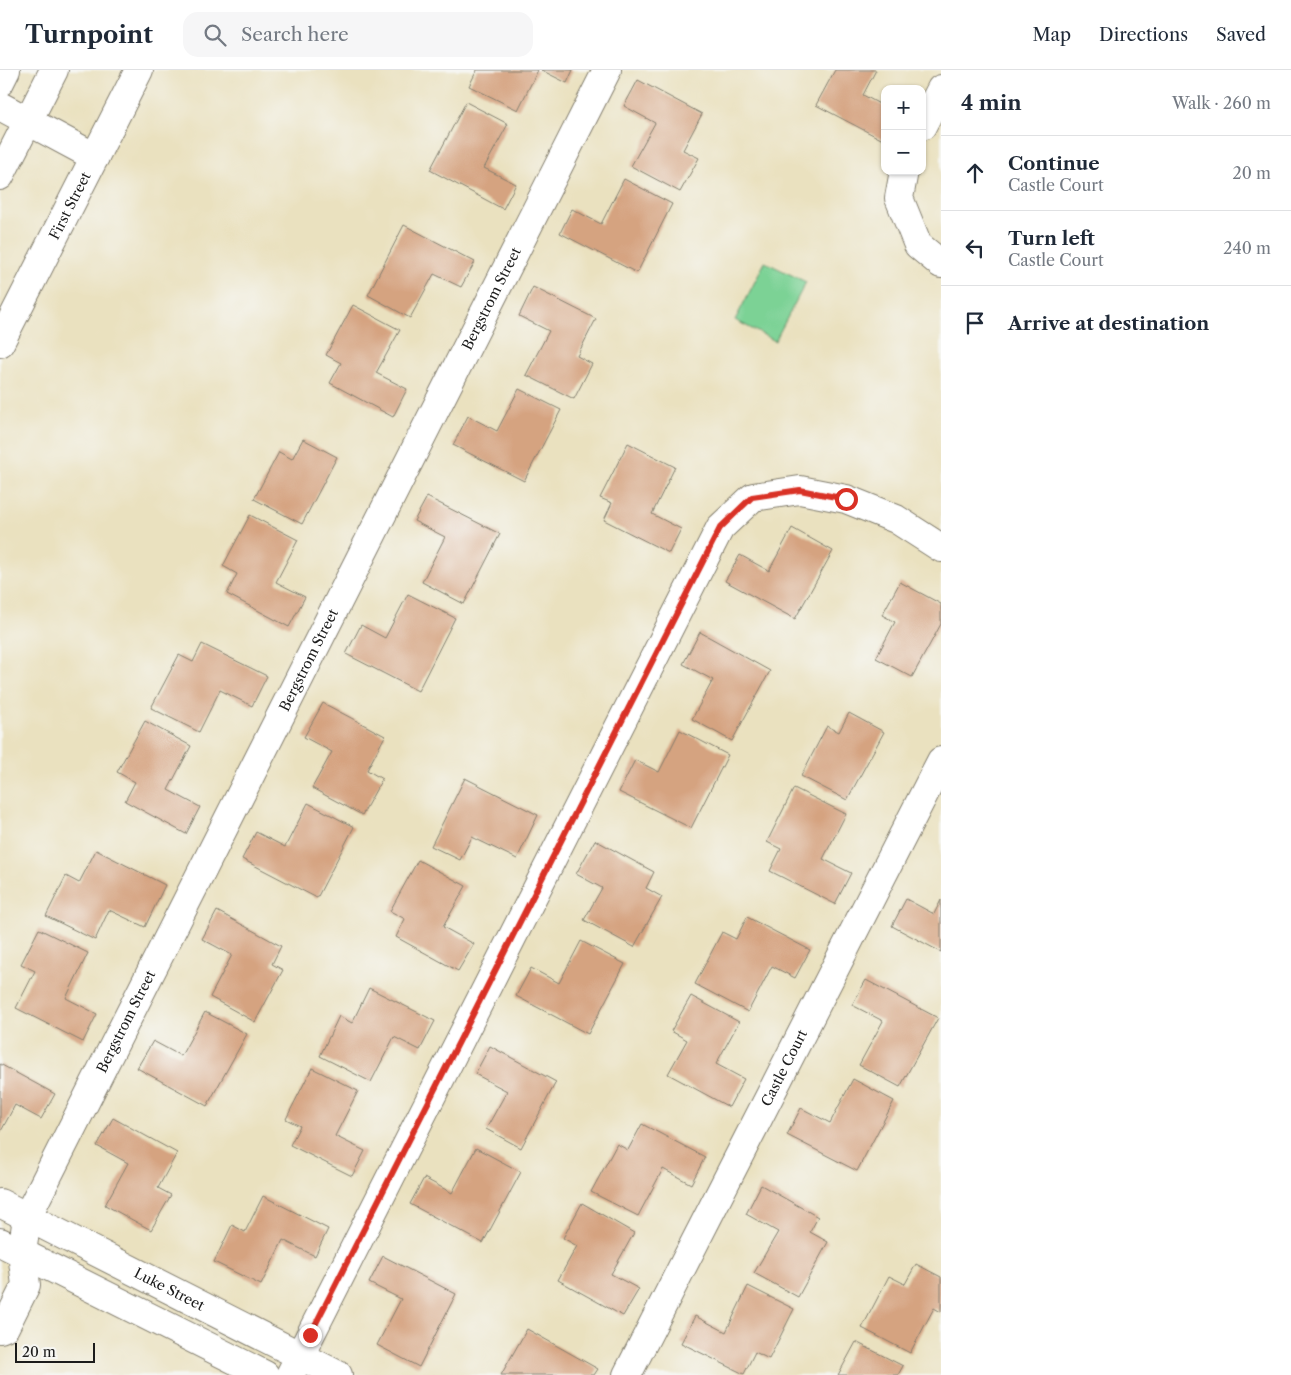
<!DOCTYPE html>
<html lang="en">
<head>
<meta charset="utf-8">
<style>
	:root { --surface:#fff; --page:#f6f6f7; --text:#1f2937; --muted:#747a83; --line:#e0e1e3 }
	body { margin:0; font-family:"Libre Caslon Text",serif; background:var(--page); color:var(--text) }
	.controls { position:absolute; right:15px; top:15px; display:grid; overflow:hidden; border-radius:10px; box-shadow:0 1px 4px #0004 }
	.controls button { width:45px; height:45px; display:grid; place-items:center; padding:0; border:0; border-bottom:1px solid var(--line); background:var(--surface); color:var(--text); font:25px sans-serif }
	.scale { position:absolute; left:15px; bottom:12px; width:80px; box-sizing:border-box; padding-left:5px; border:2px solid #1c1c1c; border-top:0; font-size:14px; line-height:18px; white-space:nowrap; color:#1c1c1c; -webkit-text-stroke:4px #f6f6f2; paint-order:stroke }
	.stop { position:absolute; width:15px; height:15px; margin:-11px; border:4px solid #d93025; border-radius:50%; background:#fff }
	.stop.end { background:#d93025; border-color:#fff; box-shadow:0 1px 5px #0008 }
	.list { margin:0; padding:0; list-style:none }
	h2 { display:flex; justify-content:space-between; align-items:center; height:65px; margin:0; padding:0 20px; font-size:21px }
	h2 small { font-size:16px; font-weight:400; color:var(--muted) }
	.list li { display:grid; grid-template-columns:32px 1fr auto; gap:15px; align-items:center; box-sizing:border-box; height:75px; padding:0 20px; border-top:1px solid var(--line) }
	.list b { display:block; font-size:19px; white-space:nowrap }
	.list p { margin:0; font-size:16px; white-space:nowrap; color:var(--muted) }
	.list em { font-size:16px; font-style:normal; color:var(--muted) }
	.icon { flex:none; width:28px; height:28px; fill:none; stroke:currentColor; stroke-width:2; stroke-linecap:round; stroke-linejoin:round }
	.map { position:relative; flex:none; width:941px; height:1305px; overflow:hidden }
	header { display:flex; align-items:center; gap:30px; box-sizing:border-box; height:70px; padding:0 25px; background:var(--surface); border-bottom:1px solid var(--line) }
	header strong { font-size:24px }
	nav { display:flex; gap:28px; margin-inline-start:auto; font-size:18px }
	.search { width:350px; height:45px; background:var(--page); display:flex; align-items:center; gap:12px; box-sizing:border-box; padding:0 18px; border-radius:15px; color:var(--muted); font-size:19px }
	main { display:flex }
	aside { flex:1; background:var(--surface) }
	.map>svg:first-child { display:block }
	.green { fill:#7cd295; stroke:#4c7758 }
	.building { fill:#d5a380 }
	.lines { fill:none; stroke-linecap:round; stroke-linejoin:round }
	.minor-casing { stroke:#837e6e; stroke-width:30 }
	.minor { stroke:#fff; stroke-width:28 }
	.route { stroke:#d93025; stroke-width:6 }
	.labels { text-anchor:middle; stroke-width:4.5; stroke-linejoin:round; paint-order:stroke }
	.street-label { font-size:14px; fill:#1c1c1c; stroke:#f6f6f2 }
</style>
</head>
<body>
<header>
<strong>Turnpoint</strong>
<div class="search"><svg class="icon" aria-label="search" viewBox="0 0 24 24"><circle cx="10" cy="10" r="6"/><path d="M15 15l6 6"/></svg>Search here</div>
<nav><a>Map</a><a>Directions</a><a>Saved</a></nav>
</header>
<main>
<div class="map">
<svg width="941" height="1305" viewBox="0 0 941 1305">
	<rect width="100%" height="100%" fill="#f6f6f2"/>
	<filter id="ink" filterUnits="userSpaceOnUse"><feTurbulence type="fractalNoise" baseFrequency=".02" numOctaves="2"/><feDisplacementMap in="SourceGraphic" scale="10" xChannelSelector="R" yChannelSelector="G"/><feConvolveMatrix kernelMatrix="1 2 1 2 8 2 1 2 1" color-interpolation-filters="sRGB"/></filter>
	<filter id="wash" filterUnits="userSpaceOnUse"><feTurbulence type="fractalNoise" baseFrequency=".0096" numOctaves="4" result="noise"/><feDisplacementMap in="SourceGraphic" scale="20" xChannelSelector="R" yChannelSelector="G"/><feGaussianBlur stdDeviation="1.12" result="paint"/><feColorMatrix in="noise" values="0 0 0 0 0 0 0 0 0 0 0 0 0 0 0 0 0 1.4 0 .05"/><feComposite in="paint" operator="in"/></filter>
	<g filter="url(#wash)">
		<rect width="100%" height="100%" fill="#eae1bf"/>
		<path class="green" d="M 765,192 L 806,212 L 775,271 L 735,250 Z"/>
		<g id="blocks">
			<g class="building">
				<path d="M 477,0 L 538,0 L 518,40 L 469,16 Z"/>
				<path d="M 541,0 L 573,0 L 567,13 Z"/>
				<path d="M 835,0 L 876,0 L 863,25 L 885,37 L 885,66 L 883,70 L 816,35 Z"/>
				<path d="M 638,10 L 702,44 L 683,80 L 699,88 L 680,122 L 631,96 L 655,53 L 624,36 Z"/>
				<path d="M 466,32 L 508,54 L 484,98 L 516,114 L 503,139 L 430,100 Z"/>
				<path d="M 624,109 L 672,134 L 637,203 L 560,163 L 572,139 L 601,154 Z"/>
				<path d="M 404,155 L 475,192 L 461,217 L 434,204 L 410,248 L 368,225 Z"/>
				<path d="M 533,217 L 596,249 L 577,286 L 592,294 L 574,329 L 526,305 L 549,261 L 519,246 Z"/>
				<path d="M 353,235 L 400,260 L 376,303 L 407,319 L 393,347 L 330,313 L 341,293 L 326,285 Z"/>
				<path d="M 519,319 L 561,340 L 524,411 L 453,375 L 468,346 L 497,361 Z"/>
				<path d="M 303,369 L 337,387 L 302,454 L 254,429 L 279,382 L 292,389 Z"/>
				<path d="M 628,373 L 675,397 L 652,444 L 681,459 L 669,483 L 604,450 L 612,433 L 600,428 Z"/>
				<path d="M 427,427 L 500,464 L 464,534 L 422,512 L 445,467 L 414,451 Z"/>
				<path d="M 250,445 L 298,470 L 276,512 L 305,527 L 289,557 L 227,524 L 237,504 L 223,496 Z"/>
				<path d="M 792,458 L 833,481 L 795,549 L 725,511 L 740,485 L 769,501 Z"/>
				<path d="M 900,512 L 941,534 L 941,554 L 912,607 L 876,588 L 895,552 L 882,545 Z"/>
				<path d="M 408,524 L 455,548 L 418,621 L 346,584 L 361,555 L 385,568 Z"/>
				<path d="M 700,562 L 770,601 L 732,671 L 692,649 L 713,610 L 683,594 Z"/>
				<path d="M 202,574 L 267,606 L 252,636 L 220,620 L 199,662 L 151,638 L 179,585 L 193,592 Z"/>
				<path d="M 323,633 L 385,666 L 367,700 L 382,709 L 362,745 L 312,718 L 332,682 L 304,667 Z"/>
				<path d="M 849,643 L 884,662 L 847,730 L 801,706 L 827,656 L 839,662 Z"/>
				<path d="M 145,651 L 191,676 L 168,720 L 200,737 L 186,764 L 125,731 L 135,712 L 117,702 Z"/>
				<path d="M 680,660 L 728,685 L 691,758 L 619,722 L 635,690 L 659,702 Z"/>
				<path d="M 465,708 L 538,745 L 517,789 L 472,767 L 460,790 L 431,776 Z"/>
				<path d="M 794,718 L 846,744 L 823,789 L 851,803 L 835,834 L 770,801 L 781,779 L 767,772 Z"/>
				<path d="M 308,733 L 354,757 L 317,828 L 242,789 L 256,762 L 285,777 Z"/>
				<path d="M 595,770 L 654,802 L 646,818 L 662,827 L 634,877 L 584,850 L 602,818 L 576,804 Z"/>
				<path d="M 96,780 L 165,815 L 145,857 L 109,840 L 95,870 L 46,846 L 66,806 L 79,813 Z"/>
				<path d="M 418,790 L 466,816 L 443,857 L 474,874 L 458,901 L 396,867 L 405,849 L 390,841 Z"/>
				<path d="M 906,829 L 934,844 L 941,830 L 941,882 L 892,856 Z"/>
				<path d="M 217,841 L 281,876 L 272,894 L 283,900 L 255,952 L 210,927 L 232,885 L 202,869 Z"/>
				<path d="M 747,847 L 810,880 L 795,908 L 772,896 L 748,942 L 695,914 L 722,862 L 736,869 Z"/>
				<path d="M 39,859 L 88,883 L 66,928 L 97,944 L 83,972 L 16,938 L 35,901 L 21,894 Z"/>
				<path d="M 581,871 L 625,894 L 588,964 L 516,926 L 531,898 L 559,913 Z"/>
				<path d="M 866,910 L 938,948 L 900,1017 L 859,995 L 883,951 L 852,935 Z"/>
				<path d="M 369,918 L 435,951 L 420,980 L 394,967 L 371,1012 L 320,986 L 339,946 L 352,953 Z"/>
				<path d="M 691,926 L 739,952 L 716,994 L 744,1009 L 729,1037 L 668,1004 L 687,970 L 671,961 Z"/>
				<path d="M 205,942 L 247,964 L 207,1036 L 137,998 L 153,971 L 181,986 Z"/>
				<path d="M 490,976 L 556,1012 L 521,1078 L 486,1059 L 507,1021 L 475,1004 Z"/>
				<path d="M 0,994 L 55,1024 L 41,1049 L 15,1035 L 0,1063 Z"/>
				<path d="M 312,998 L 358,1021 L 335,1066 L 365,1081 L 352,1106 L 290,1075 L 300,1056 L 286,1049 Z"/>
				<path d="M 853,1009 L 894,1031 L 857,1101 L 787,1065 L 801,1038 L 830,1053 Z"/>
				<path d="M 113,1048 L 177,1083 L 158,1118 L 171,1125 L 151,1160 L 105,1135 L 128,1093 L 97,1076 Z"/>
				<path d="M 642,1054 L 705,1087 L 691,1114 L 663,1099 L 638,1146 L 591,1122 L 617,1074 L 628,1080 Z"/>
				<path d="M 476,1078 L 521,1102 L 483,1173 L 410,1134 L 424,1108 L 452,1123 Z"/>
				<path d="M 761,1115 L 818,1147 L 810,1162 L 828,1172 L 798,1227 L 754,1203 L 778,1162 L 746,1144 Z"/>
				<path d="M 263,1126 L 328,1159 L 315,1186 L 283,1170 L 261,1215 L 214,1192 L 232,1155 L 245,1162 Z"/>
				<path d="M 582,1133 L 634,1163 L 611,1204 L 639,1219 L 623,1246 L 558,1210 L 577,1176 L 563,1168 Z"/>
				<path d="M 383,1186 L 456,1224 L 419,1297 L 377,1275 L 401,1229 L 369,1213 Z"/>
				<path d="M 916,1194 L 941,1207 L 941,1242 L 934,1238 L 910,1283 L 862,1258 L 889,1206 L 905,1214 Z"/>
				<path d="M 748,1216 L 794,1239 L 769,1289 L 755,1282 L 744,1304 L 681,1273 L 695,1246 L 726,1262 Z"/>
				<path d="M 527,1259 L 598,1299 L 594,1305 L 501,1305 Z"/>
				<path d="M 856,1272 L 903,1296 L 898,1305 L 838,1305 Z"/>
			</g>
		</g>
	</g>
	<g filter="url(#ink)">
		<use href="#blocks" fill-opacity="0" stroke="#837e6e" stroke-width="1"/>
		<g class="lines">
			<g class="minor-casing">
				<g id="minor">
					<path d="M 0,12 L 6,0"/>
					<path d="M 0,36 L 95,87"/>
					<path d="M 922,56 L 941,19"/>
					<path d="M 904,101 L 899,128 L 918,175 L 941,194"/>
					<path d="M 0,106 L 54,0"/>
					<path id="s1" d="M 0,273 L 139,0"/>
					<path id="s2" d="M 0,1133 L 338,1305"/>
					<path d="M 0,1172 L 265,1305"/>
					<path id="s3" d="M 0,1259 L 5,1257 L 26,1215 L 22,1183 L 27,1147 L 607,0"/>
					<path d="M 290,1305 L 720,458 L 753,427 L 800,420 L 846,429 L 896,449 L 941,478"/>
					<path id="s4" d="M 627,1305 L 941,691"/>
				</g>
			</g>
			<use href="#minor" class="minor"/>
		</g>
	</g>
	<g class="lines" filter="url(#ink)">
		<path class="route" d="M 310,1265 L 720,458 L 752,427 L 800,420 L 846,429"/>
	</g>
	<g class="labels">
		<g class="street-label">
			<text dy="5" stroke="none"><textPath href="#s1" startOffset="154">First Street</textPath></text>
			<text dy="5" stroke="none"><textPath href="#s3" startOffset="1150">Bergstrom Street</textPath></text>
			<text dy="5" stroke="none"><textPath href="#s3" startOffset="745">Bergstrom Street</textPath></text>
			<text dy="5" stroke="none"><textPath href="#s3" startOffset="340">Bergstrom Street</textPath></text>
			<text dy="5" stroke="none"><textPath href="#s4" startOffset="345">Castle Court</textPath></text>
			<text dy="5" stroke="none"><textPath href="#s2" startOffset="190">Luke Street</textPath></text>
		</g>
	</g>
</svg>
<div class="controls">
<button>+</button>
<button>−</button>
</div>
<div class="scale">20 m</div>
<div class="stop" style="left:846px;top:429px"></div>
<div class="stop end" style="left:310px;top:1265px"></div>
</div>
<aside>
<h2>4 min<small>Walk · 260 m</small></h2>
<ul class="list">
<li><svg class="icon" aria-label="ahead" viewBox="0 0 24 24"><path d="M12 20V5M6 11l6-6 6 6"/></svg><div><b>Continue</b><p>Castle Court</p></div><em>20 m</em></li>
<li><svg class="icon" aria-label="left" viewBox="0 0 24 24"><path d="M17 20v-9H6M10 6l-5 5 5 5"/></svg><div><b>Turn left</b><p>Castle Court</p></div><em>240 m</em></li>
<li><svg class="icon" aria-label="arrive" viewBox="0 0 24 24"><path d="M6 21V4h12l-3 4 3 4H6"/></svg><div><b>Arrive at destination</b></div></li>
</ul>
</aside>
</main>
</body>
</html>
